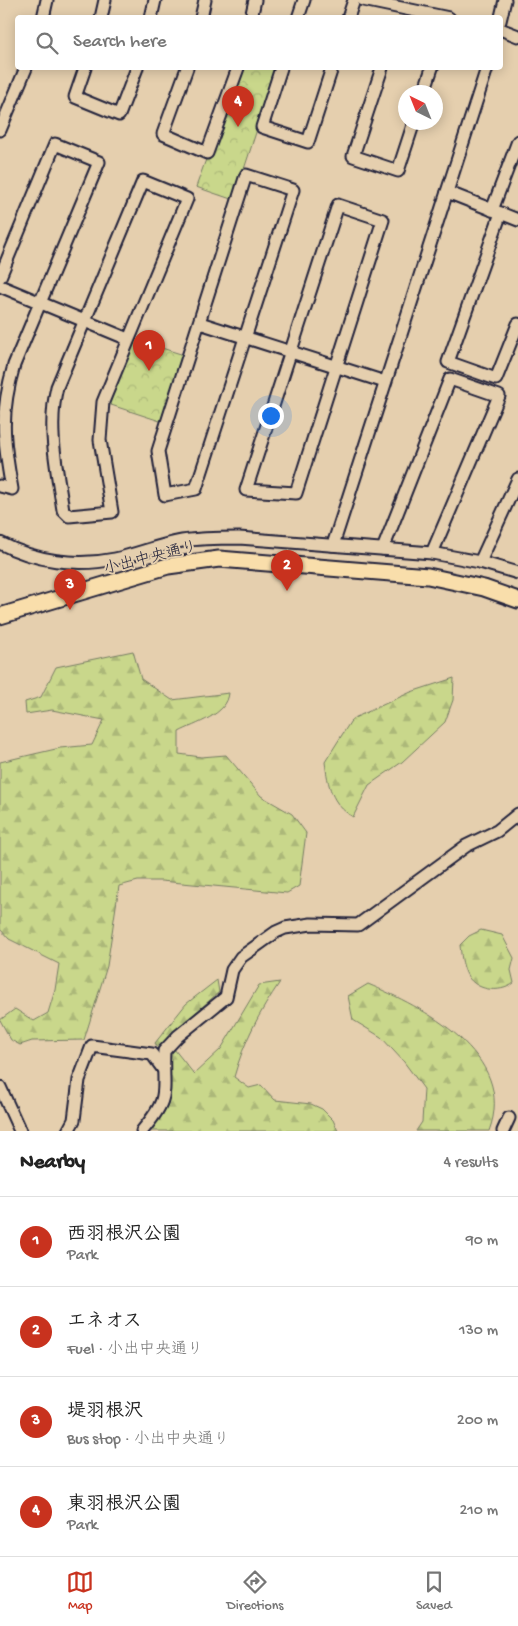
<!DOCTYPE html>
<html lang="en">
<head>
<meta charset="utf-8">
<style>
	:root { --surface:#fff; --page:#f6f6f6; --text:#222; --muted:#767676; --line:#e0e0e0; --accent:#c8321e }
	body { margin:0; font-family:"Gochi Hand","Klee One",sans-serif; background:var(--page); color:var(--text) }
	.compass { position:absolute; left:398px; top:85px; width:45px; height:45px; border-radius:50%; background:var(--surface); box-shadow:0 2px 12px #0003; rotate:317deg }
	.you { position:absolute; left:270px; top:415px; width:18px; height:18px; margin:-12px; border:4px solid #fff; border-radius:50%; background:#1a73e8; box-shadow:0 0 0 8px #1a73e833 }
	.badge { display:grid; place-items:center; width:32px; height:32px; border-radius:50%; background:var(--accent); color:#fff; font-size:16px; font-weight:700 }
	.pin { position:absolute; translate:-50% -41px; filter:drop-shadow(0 1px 2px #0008) }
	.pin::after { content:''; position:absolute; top:26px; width:18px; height:15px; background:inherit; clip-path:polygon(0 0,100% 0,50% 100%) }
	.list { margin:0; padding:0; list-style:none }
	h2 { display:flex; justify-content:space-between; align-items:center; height:65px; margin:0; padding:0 20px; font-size:21px }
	h2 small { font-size:16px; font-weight:400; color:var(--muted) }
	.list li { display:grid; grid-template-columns:32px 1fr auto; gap:15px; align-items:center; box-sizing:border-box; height:90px; padding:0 20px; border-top:1px solid var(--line) }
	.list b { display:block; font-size:19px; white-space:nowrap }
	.list p { margin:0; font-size:16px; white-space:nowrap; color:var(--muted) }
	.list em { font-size:16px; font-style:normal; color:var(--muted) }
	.icon { flex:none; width:28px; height:28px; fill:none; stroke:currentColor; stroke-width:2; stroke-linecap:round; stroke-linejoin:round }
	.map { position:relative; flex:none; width:518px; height:1131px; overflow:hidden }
	.search { position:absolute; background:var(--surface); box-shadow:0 2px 12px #0003; left:15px; right:15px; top:15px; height:55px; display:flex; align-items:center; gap:12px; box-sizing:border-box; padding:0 18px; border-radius:5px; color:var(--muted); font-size:19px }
	.sheet { height:425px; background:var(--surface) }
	nav { display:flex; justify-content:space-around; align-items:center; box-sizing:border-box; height:70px; border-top:1px solid var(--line); background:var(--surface); font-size:14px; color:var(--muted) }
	nav a { display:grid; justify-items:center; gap:2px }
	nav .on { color:var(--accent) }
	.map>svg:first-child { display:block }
	.forest { fill:url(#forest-firs); stroke:#767c63 }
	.park { fill:url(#park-crowns); stroke:#767c63 }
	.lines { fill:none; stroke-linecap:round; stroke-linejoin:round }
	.minor-casing { stroke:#22223b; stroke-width:15 }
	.major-casing { stroke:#22223b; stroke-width:19 }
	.minor { stroke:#e5cfae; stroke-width:11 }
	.major { stroke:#f9deab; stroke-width:15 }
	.labels { text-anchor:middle; stroke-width:4; stroke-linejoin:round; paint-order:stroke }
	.street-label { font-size:16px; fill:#22223b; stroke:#e5cfae }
</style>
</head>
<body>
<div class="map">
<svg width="518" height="1131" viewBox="0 0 518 1131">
	<defs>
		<pattern id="forest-firs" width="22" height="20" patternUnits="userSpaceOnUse" patternTransform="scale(1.25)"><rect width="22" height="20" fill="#c9d78b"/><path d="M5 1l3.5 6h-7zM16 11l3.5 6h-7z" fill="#acb879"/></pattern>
		<pattern id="park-crowns" width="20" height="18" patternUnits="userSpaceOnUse" patternTransform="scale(1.25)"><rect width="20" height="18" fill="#c9d78b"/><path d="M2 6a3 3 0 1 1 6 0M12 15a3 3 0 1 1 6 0" fill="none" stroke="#acb879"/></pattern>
	</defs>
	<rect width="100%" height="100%" fill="#e5cfae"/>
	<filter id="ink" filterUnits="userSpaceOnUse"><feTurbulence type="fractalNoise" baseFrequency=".02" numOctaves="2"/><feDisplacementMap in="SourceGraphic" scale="10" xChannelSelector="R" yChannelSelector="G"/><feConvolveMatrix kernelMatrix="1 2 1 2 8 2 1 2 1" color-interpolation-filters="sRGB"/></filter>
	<g filter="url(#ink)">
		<g class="forest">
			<path d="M 133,651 L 141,679 L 172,700 L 229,693 C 227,715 196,723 179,732 L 179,754 L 201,757 L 226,755 L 261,796 L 292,814 L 306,833 L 299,886 L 287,893 L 161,881 L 138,881 L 119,886 L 107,966 L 84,1040 L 32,1041 L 20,1045 L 11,1040 L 0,1020 L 15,1009 L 34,1021 L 48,1013 L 55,990 L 59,964 L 9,939 L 0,929 L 0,762 L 60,748 L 92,745 L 104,720 L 52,710 L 26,714 L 25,702 L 41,697 L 56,667 Z"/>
			<path d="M 454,678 L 453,700 L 445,722 L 402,762 L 369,785 L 353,817 C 331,804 328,785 325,762 L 352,719 L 411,692 Z"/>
			<path d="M 481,930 L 502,935 L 514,958 L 511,970 L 514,983 C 500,994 474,991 466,973 C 462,964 461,954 460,945 L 469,936 Z"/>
			<path d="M 217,980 L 219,992 L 166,1039 L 194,1074 L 221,1049 L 259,985 L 280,982 C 259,1013 244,1041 234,1077 L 249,1088 L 261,1085 L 275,1100 L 311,1104 L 322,1109 L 333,1120 L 338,1131 L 138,1131 L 169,1095 L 169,1068 L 155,1043 L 186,1004 Z"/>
			<path d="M 368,984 C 421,1006 518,1055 489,1131 L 416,1131 L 422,1122 L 424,1089 L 404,1062 L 381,1037 L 353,1020 L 348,996 Z"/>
		</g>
		<g class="park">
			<path d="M 239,68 L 277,68 L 234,200 L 196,187 Z"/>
			<path d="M 133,339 L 184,355 L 163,422 L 108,404 Z"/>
		</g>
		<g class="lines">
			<g class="minor-casing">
				<g id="minor">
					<path d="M 363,0 L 449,18"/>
					<path d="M 43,18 L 47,0"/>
					<path d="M 101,18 L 105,0"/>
					<path d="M 151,18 L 155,0"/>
					<path d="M 201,18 L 205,0"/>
					<path d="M 251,18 L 255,0"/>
					<path d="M 298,18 L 304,0"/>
					<path d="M 348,18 L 354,0"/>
					<path d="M 500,21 L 505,0"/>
					<path d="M 500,29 L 518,36"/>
					<path d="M 85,68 L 75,97 L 119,115 L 137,68"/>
					<path d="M 187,68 L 163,134 L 207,153 L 238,68"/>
					<path d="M 281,68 L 262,127 L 308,142 L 332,68"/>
					<path d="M 382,68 L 353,156 L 398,171 L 414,122"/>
					<path d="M 424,92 L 432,68"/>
					<path d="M 0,130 L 26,68"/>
					<path d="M 246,175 L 293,190 L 196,489 L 165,495 L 158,451 Z"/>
					<path d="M 143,181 L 187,199 L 103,402 L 100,440 L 112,512 L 69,516 L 63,510 C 57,469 47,428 57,387 Z"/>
					<path d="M 447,192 L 518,220"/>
					<path d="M 338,205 L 383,220 L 296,493 L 246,490 Z"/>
					<path d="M 492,210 L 518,141"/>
					<path d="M 501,213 L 448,362 L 496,379 L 518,324"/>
					<path d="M 0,277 L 55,144 L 99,162 L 14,365 C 0,414 3,439 12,489 L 0,486"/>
					<path d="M 0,286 L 128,339"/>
					<path d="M 200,323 L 385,382"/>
					<path d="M 0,543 C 35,561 76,567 115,559 C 138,554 159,545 182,541 C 201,538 220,538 239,538 L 432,553 L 480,562 L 518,573"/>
					<path d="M 333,545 L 487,68"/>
					<path d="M 383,549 L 450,379 L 499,396 L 432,553"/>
					<path d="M 480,562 L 518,479"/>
					<path d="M 0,1087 L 20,1131"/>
					<path d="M 68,1131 L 74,1120 L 79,1080 L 92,1046 L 152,1054 L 163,1069"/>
					<path d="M 142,1131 C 172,1095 162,1094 164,1051 L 178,1036 L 226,997 L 232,970 L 241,957 L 276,932 L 285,928 L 311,924 L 358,925 L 466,846 L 497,831 L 518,814"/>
					<path d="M 503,1131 L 509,1118"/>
				</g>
			</g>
			<g class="major-casing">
				<path id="major" d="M 0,616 L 168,566 L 219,559 L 428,576 L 484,588 L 518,600"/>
			</g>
			<use href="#minor" class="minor"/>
			<use href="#major" class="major"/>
		</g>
	</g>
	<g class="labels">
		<g class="street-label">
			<text transform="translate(150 556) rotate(-14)" y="6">小出中央通り</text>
		</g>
	</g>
</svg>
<svg class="compass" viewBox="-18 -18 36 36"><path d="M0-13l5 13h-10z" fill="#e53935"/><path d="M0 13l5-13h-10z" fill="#767676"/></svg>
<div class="you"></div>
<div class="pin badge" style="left:149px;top:371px">1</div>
<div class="pin badge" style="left:287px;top:591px">2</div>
<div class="pin badge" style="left:70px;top:610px">3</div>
<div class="pin badge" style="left:238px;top:127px">4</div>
<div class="search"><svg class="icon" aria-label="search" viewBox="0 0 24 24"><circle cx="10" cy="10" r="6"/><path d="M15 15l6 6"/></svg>Search here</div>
</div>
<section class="sheet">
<h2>Nearby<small>4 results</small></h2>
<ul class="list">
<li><span class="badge">1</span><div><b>西羽根沢公園</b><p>Park</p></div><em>90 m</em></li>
<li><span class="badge">2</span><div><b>エネオス</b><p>Fuel · 小出中央通り</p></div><em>130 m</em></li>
<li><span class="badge">3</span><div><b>堤羽根沢</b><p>Bus stop · 小出中央通り</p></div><em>200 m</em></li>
<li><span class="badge">4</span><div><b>東羽根沢公園</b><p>Park</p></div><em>210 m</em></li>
</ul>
</section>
<nav>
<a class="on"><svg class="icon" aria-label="map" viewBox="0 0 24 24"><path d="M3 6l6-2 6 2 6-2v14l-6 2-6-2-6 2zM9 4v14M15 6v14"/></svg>Map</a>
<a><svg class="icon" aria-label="directions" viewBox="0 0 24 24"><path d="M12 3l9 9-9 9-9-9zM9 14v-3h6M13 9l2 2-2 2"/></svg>Directions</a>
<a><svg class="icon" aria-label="saved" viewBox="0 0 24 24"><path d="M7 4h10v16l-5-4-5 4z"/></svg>Saved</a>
</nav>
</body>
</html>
